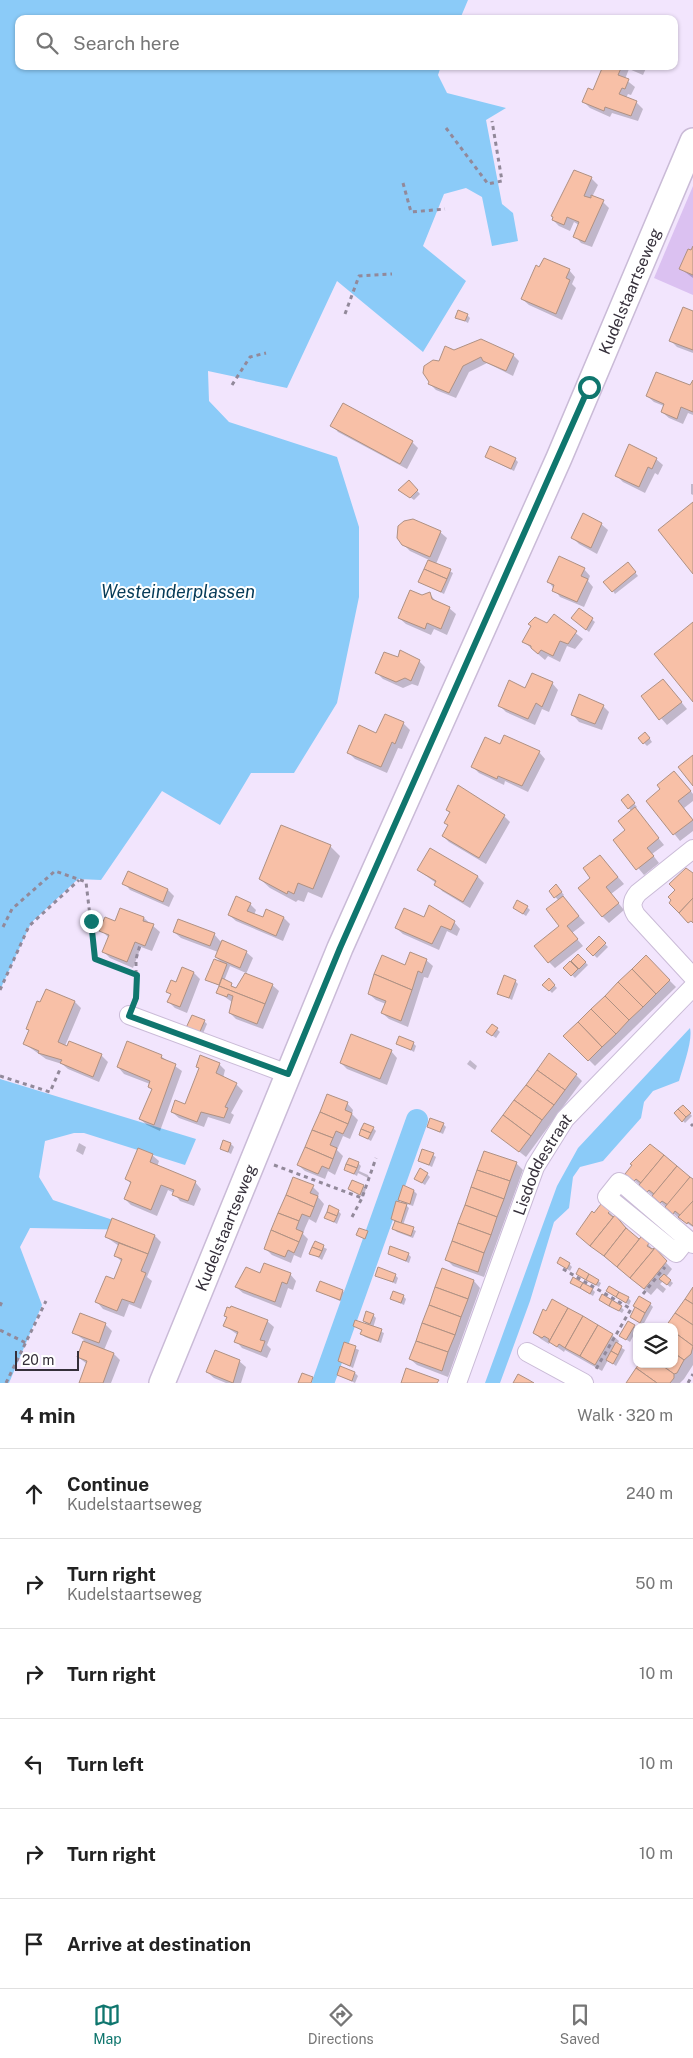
<!DOCTYPE html>
<html lang="en">
<head>
<meta charset="utf-8">
<style>
	:root { --surface:#fff; --page:#f6f6f6; --text:#222; --muted:#767676; --line:#e0e0e0; --accent:#0f766e }
	body { margin:0; font-family:"Public Sans",sans-serif; background:var(--page); color:var(--text) }
	.controls { position:absolute; right:15px; bottom:15px; display:grid; overflow:hidden; border-radius:10px; box-shadow:0 1px 4px #0004 }
	.controls button { width:45px; height:45px; display:grid; place-items:center; padding:0; border:0; border-bottom:1px solid var(--line); background:var(--surface); color:var(--text); font:25px sans-serif }
	.scale { position:absolute; left:15px; bottom:12px; width:64px; box-sizing:border-box; padding-left:5px; border:2px solid #352f3a; border-top:0; font-size:14px; line-height:18px; white-space:nowrap; color:#352f3a; -webkit-text-stroke:4px #fff; paint-order:stroke }
	.stop { position:absolute; width:15px; height:15px; margin:-11px; border:4px solid #0f766e; border-radius:50%; background:#fff }
	.stop.end { background:#0f766e; border-color:#fff; box-shadow:0 1px 5px #0008 }
	.list { margin:0; padding:0; list-style:none }
	h2 { display:flex; justify-content:space-between; align-items:center; height:65px; margin:0; padding:0 20px; font-size:21px }
	h2 small { font-size:16px; font-weight:400; color:var(--muted) }
	.list li { display:grid; grid-template-columns:32px 1fr auto; gap:15px; align-items:center; box-sizing:border-box; height:90px; padding:0 20px; border-top:1px solid var(--line) }
	.list b { display:block; font-size:19px; white-space:nowrap }
	.list p { margin:0; font-size:16px; white-space:nowrap; color:var(--muted) }
	.list em { font-size:16px; font-style:normal; color:var(--muted) }
	.icon { flex:none; width:28px; height:28px; fill:none; stroke:currentColor; stroke-width:2; stroke-linecap:round; stroke-linejoin:round }
	.map { position:relative; flex:none; width:693px; height:1383px; overflow:hidden }
	.search { position:absolute; background:var(--surface); box-shadow:0 1px 4px #0004; left:15px; right:15px; top:15px; height:55px; display:flex; align-items:center; gap:12px; box-sizing:border-box; padding:0 18px; border-radius:10px; color:var(--muted); font-size:19px }
	.sheet { height:605px; background:var(--surface) }
	nav { display:flex; justify-content:space-around; align-items:center; box-sizing:border-box; height:70px; border-top:1px solid var(--line); background:var(--surface); font-size:14px; color:var(--muted) }
	nav a { display:grid; justify-items:center; gap:2px }
	nav .on { color:var(--accent) }
	.map>svg:first-child { display:block }
	.green { fill:#dbc1f1 }
	.water { fill:#8bcbf8 }
	.shadow { fill:#0003; fill-rule:evenodd }
	.lines { fill:none; stroke-linecap:round; stroke-linejoin:round }
	.canal { stroke:#8bcbf8; stroke-width:22 }
	.building { fill:#f8c0a7; stroke:#af9183 }
	.street-casing { stroke:#cabbd7; stroke-width:20 }
	.secondary-casing { stroke:#cabbd7; stroke-width:28 }
	.path { stroke:#92899a; stroke-width:3; stroke-dasharray:4 4; stroke-linecap:butt }
	.street { stroke:#fff; stroke-width:18 }
	.secondary { stroke:#fff; stroke-width:25 }
	.route { stroke:#0f766e; stroke-width:6 }
	.labels { text-anchor:middle; stroke-width:4; stroke-linejoin:round; paint-order:stroke }
	.street-label { font-size:16px; fill:#352f3a; stroke:#fff }
	.water-label { font-size:18px; font-style:italic; fill:#063b58; stroke:#fff }
</style>
</head>
<body>
<div class="map">
<svg width="693" height="1383" viewBox="0 0 693 1383">
	<rect width="100%" height="100%" fill="#f2e5fd"/>
	<path class="green" d="M 693,186 L 693,295 L 654,278 Z"/>
	<g class="water">
		<path d="M 0,0 L 468,0 L 460,19 L 19,19 L 19,66 L 441,66 L 438,75 L 447,93 L 506,108 L 486,120 L 502,204 L 513,213 L 518,241 L 492,246 L 482,197 L 466,188 L 444,194 L 423,246 L 466,281 L 423,352 L 337,281 L 287,388 L 208,371 L 209,401 L 229,422 L 337,457 L 359,527 L 359,597 L 337,703 L 294,773 L 251,773 L 220,825 L 162,791 L 101,880 L 78,879 L 31,923 L 0,990 Z"/>
		<path d="M 690,1028 C 693,1040 683,1067 679,1081 L 653,1091 L 644,1102 L 641,1118 L 603,1161 L 580,1167 L 573,1177 L 569,1208 L 554,1222 L 530,1301 L 500,1383 L 485,1383 L 557,1186 L 578,1148 Z"/>
		<path d="M 0,1079 L 196,1139 L 185,1165 L 84,1133 L 74,1133 L 45,1141 L 39,1177 L 53,1200 L 143,1230 L 30,1228 L 20,1247 L 42,1305 L 9,1383 L 0,1383 Z"/>
	</g>
	<g class="shadow">
		<path d="M 608,15 L 620,19 L 607,19 Z"/>
		<path d="M 604,66 L 647,66 L 643,75 L 629,69 L 625,79 L 635,87 L 631,95 L 628,94 L 626,98 L 636,102 L 643,109 L 638,121 L 612,113 L 610,117 L 590,108 L 584,102 L 593,92 Z"/>
		<path d="M 591,178 L 598,185 L 592,197 L 603,202 L 609,208 L 592,247 L 581,243 L 575,236 L 579,225 L 574,222 L 570,231 L 559,226 L 553,220 Z"/>
		<path d="M 693,247 L 693,278 L 681,269 Z"/>
		<path d="M 569,270 L 575,277 L 572,284 L 576,288 L 562,320 L 529,305 L 522,299 Z"/>
		<path d="M 693,313 L 693,353 L 677,347 L 671,341 Z"/>
		<path d="M 467,315 L 470,318 L 468,323 L 457,317 Z"/>
		<path d="M 454,351 L 513,355 L 519,361 L 513,376 L 487,363 L 469,372 L 456,398 L 436,390 L 430,384 L 425,367 L 433,361 L 439,362 Z"/>
		<path d="M 693,382 L 693,415 L 688,413 L 683,424 L 669,418 L 662,412 L 664,406 L 654,402 L 647,396 L 690,387 Z"/>
		<path d="M 332,425 L 412,442 L 418,448 L 407,469 L 338,432 Z"/>
		<path d="M 486,457 L 515,459 L 518,462 L 514,471 Z"/>
		<path d="M 656,459 L 663,465 L 658,475 L 655,473 L 645,493 L 623,482 L 616,475 Z"/>
		<path d="M 409,482 L 420,494 L 414,500 L 403,492 Z"/>
		<path d="M 691,484 L 693,484 L 693,495 L 691,494 Z"/>
		<path d="M 601,524 L 608,530 L 597,554 L 579,544 L 573,538 Z"/>
		<path d="M 440,532 L 447,538 L 436,564 L 453,573 L 444,594 L 420,582 L 429,560 L 410,551 L 403,544 Z"/>
		<path d="M 630,566 L 638,576 L 615,594 L 613,591 Z"/>
		<path d="M 584,569 L 590,576 L 588,581 L 593,587 L 584,607 L 560,597 L 549,582 Z"/>
		<path d="M 430,594 L 437,603 L 449,608 L 456,614 L 447,635 L 434,629 L 431,635 L 406,624 L 399,618 L 421,596 Z"/>
		<path d="M 579,609 L 595,622 L 589,632 L 576,621 Z"/>
		<path d="M 554,616 L 583,639 L 575,649 L 567,646 L 560,662 L 548,656 L 545,660 L 524,642 L 547,625 Z"/>
		<path d="M 398,659 L 419,661 L 425,667 L 418,686 L 412,684 L 403,688 L 383,679 L 376,672 Z"/>
		<path d="M 663,680 L 687,709 L 667,725 L 643,697 Z"/>
		<path d="M 552,683 L 558,690 L 549,712 L 542,709 L 535,725 L 506,712 L 499,705 L 526,689 Z"/>
		<path d="M 603,706 L 609,712 L 602,730 L 579,722 L 573,715 Z"/>
		<path d="M 386,715 L 404,724 L 410,730 L 402,749 L 398,748 L 387,773 L 355,759 L 348,752 L 377,734 Z"/>
		<path d="M 648,736 L 652,742 L 647,746 L 644,743 Z"/>
		<path d="M 539,752 L 545,759 L 528,792 L 505,781 L 504,785 L 479,773 L 473,767 Z"/>
		<path d="M 681,779 L 693,794 L 693,801 L 684,808 L 693,820 L 693,831 L 680,841 L 648,801 Z"/>
		<path d="M 630,799 L 637,807 L 635,809 L 664,845 L 652,854 L 659,863 L 644,875 L 615,840 L 627,830 L 632,812 L 622,800 Z"/>
		<path d="M 447,810 L 504,816 L 510,822 L 486,864 L 449,842 L 443,836 L 449,826 L 446,823 L 451,814 Z"/>
		<path d="M 330,846 L 340,856 L 322,898 L 308,892 L 304,902 L 298,900 L 296,902 L 270,888 L 260,879 Z"/>
		<path d="M 430,849 L 478,877 L 484,883 L 470,908 L 442,891 L 436,883 L 418,870 Z"/>
		<path d="M 600,856 L 624,884 L 611,894 L 624,910 L 609,923 L 602,916 Z"/>
		<path d="M 124,883 L 168,890 L 174,896 L 169,907 L 130,890 Z"/>
		<path d="M 559,889 L 564,895 L 562,897 L 585,923 L 572,933 L 583,946 L 555,968 L 549,962 L 561,926 L 559,901 L 550,891 Z"/>
		<path d="M 250,904 L 256,910 L 254,915 L 263,919 L 284,918 L 290,924 L 283,941 L 236,921 L 229,915 Z"/>
		<path d="M 527,907 L 530,910 L 526,916 L 514,908 Z"/>
		<path d="M 121,909 L 144,918 L 160,932 L 152,951 L 141,947 L 133,968 L 110,958 L 104,952 L 109,938 L 101,930 L 115,923 Z"/>
		<path d="M 425,918 L 454,922 L 460,929 L 457,936 L 447,931 L 439,950 L 403,934 L 396,928 Z"/>
		<path d="M 174,932 L 214,934 L 220,941 L 246,952 L 253,958 L 246,974 L 272,985 L 279,991 L 263,1029 L 236,1019 L 230,1013 L 232,1002 L 218,992 L 220,986 L 207,980 L 223,964 L 216,957 L 218,952 L 181,938 ZM 230,966 L 246,973 L 237,989 L 224,981 Z"/>
		<path d="M 599,938 L 608,947 L 597,958 L 588,949 Z"/>
		<path d="M 578,955 L 588,965 L 575,978 L 565,968 Z"/>
		<path d="M 646,957 L 676,987 L 595,1066 L 565,1036 Z"/>
		<path d="M 426,960 L 433,966 L 428,978 L 424,977 L 408,1027 L 389,1019 L 382,1013 L 386,1004 L 376,1000 L 369,994 L 405,966 Z"/>
		<path d="M 182,969 L 194,973 L 200,979 L 187,1013 L 175,1008 L 169,1002 L 172,995 L 168,992 L 176,983 Z"/>
		<path d="M 549,980 L 557,988 L 552,993 L 544,985 Z"/>
		<path d="M 515,981 L 518,984 L 512,1000 L 498,993 Z"/>
		<path d="M 47,990 L 75,1002 L 81,1008 L 65,1046 L 101,1055 L 108,1062 L 99,1082 L 68,1069 L 62,1064 L 46,1059 L 25,1044 L 30,1031 L 28,1029 Z"/>
		<path d="M 204,1021 L 207,1024 L 201,1038 L 190,1033 Z"/>
		<path d="M 492,1025 L 500,1032 L 496,1038 L 490,1034 Z"/>
		<path d="M 128,1043 L 162,1057 L 182,1071 L 160,1131 L 147,1125 L 140,1119 L 152,1090 L 149,1086 L 150,1084 L 124,1074 L 118,1067 Z"/>
		<path d="M 398,1043 L 413,1043 L 416,1046 L 414,1052 Z"/>
		<path d="M 391,1051 L 397,1058 L 387,1085 L 347,1069 L 341,1063 Z"/>
		<path d="M 470,1060 L 477,1066 L 475,1070 L 467,1064 Z"/>
		<path d="M 219,1064 L 225,1070 L 223,1078 L 236,1084 L 243,1091 L 231,1113 L 234,1115 L 230,1124 L 208,1117 L 204,1127 L 179,1118 L 172,1112 L 186,1106 L 200,1069 L 197,1066 Z"/>
		<path d="M 576,1075 L 582,1081 L 526,1157 L 493,1131 Z"/>
		<path d="M 347,1103 L 353,1110 L 352,1114 L 358,1120 L 350,1139 L 343,1136 L 337,1150 L 343,1156 L 335,1175 L 328,1171 L 325,1179 L 305,1171 L 298,1165 Z"/>
		<path d="M 683,1106 L 692,1116 L 685,1123 L 676,1113 Z"/>
		<path d="M 443,1124 L 446,1127 L 443,1134 L 428,1127 Z"/>
		<path d="M 373,1128 L 376,1131 L 371,1141 L 360,1135 Z"/>
		<path d="M 79,1143 L 86,1147 L 83,1155 L 76,1151 Z"/>
		<path d="M 231,1144 L 234,1147 L 231,1154 L 222,1149 Z"/>
		<path d="M 152,1155 L 159,1161 L 157,1167 L 195,1182 L 201,1189 L 194,1206 L 180,1201 L 174,1193 L 168,1190 L 157,1216 L 131,1205 L 125,1199 L 131,1184 L 127,1179 Z"/>
		<path d="M 433,1155 L 436,1157 L 432,1167 L 419,1161 Z"/>
		<path d="M 358,1163 L 361,1166 L 359,1171 L 368,1175 L 370,1179 L 358,1173 L 357,1176 L 346,1170 Z"/>
		<path d="M 516,1163 L 523,1170 L 484,1277 L 453,1266 L 446,1259 Z"/>
		<path d="M 427,1174 L 430,1177 L 425,1185 L 416,1179 Z"/>
		<path d="M 627,1174 L 693,1181 L 693,1227 L 680,1219 Z"/>
		<path d="M 363,1186 L 366,1189 L 363,1197 L 349,1189 Z"/>
		<path d="M 313,1187 L 319,1193 L 318,1197 L 324,1204 L 316,1223 L 309,1219 L 305,1228 L 303,1234 L 308,1239 L 301,1258 L 294,1255 L 291,1263 L 272,1255 L 265,1248 Z"/>
		<path d="M 414,1191 L 417,1194 L 413,1206 L 404,1203 L 409,1208 L 403,1225 L 416,1231 L 413,1238 L 397,1232 L 394,1229 L 396,1222 L 392,1219 L 405,1205 L 400,1200 Z"/>
		<path d="M 338,1211 L 341,1214 L 337,1224 L 326,1218 Z"/>
		<path d="M 609,1212 L 628,1229 L 627,1231 L 639,1240 L 641,1238 L 648,1244 L 672,1269 L 666,1277 L 673,1283 L 670,1287 L 663,1281 L 660,1284 L 666,1289 L 663,1293 L 657,1288 L 651,1295 L 584,1240 L 594,1214 Z"/>
		<path d="M 367,1232 L 370,1235 L 368,1241 L 357,1235 Z"/>
		<path d="M 155,1236 L 161,1242 L 147,1277 L 152,1281 L 141,1309 L 129,1304 L 124,1317 L 103,1309 L 97,1302 L 114,1281 L 122,1262 L 115,1255 L 119,1246 L 106,1237 Z"/>
		<path d="M 315,1243 L 327,1249 L 322,1260 L 311,1253 Z"/>
		<path d="M 389,1254 L 408,1254 L 411,1257 L 409,1263 Z"/>
		<path d="M 569,1264 L 572,1267 L 570,1271 L 561,1265 Z"/>
		<path d="M 443,1270 L 474,1281 L 480,1288 L 448,1377 L 417,1365 L 410,1359 Z"/>
		<path d="M 290,1274 L 296,1281 L 293,1290 L 288,1288 L 281,1308 L 243,1293 L 236,1287 L 240,1277 Z"/>
		<path d="M 376,1275 L 395,1275 L 398,1278 L 396,1284 Z"/>
		<path d="M 581,1277 L 598,1281 L 601,1283 L 599,1287 Z"/>
		<path d="M 573,1279 L 592,1289 L 595,1292 L 593,1296 L 574,1285 L 571,1283 Z"/>
		<path d="M 693,1289 L 693,1365 L 684,1379 L 680,1383 L 628,1383 L 674,1364 L 674,1327 L 667,1327 Z"/>
		<path d="M 318,1291 L 343,1291 L 345,1294 L 342,1302 Z"/>
		<path d="M 607,1291 L 628,1298 L 631,1301 L 629,1305 Z"/>
		<path d="M 403,1296 L 406,1299 L 404,1305 L 391,1299 Z"/>
		<path d="M 553,1301 L 612,1335 L 619,1341 L 617,1345 L 625,1350 L 616,1366 L 608,1360 L 602,1371 L 565,1350 L 564,1352 L 550,1342 L 549,1344 L 541,1339 L 534,1333 Z"/>
		<path d="M 604,1302 L 621,1307 L 624,1310 L 622,1313 Z"/>
		<path d="M 650,1304 L 653,1307 L 643,1325 L 631,1317 Z"/>
		<path d="M 373,1315 L 376,1318 L 373,1328 L 384,1333 L 381,1343 L 365,1337 L 362,1334 L 363,1331 L 354,1326 L 370,1327 L 364,1321 Z"/>
		<path d="M 225,1316 L 267,1321 L 274,1327 L 267,1345 L 271,1349 L 267,1358 L 242,1348 L 236,1341 L 238,1335 L 225,1326 L 228,1318 Z"/>
		<path d="M 105,1324 L 112,1331 L 104,1350 L 114,1354 L 120,1360 L 111,1383 L 80,1383 L 87,1364 L 78,1357 L 84,1340 L 73,1332 Z"/>
		<path d="M 634,1326 L 637,1329 L 630,1342 L 624,1338 Z"/>
		<path d="M 345,1344 L 359,1350 L 353,1368 L 339,1361 Z"/>
		<path d="M 239,1361 L 246,1367 L 241,1383 L 226,1383 L 214,1378 L 207,1372 Z"/>
		<path d="M 355,1373 L 358,1376 L 355,1383 L 338,1375 Z"/>
	</g>
	<g class="lines">
		<path class="canal" d="M 323,1383 L 417,1120"/>
	</g>
	<g class="building">
		<path d="M 603,66 L 622,66 L 618,75 L 629,79 L 625,89 L 622,88 L 619,94 L 637,101 L 631,116 L 605,107 L 604,111 L 582,102 L 588,88 L 593,90 Z"/>
		<path d="M 574,170 L 592,177 L 584,196 L 591,198 L 591,195 L 604,200 L 585,242 L 573,237 L 579,222 L 567,217 L 564,225 L 552,220 L 553,217 L 551,216 Z"/>
		<path d="M 693,246 L 693,275 L 679,269 L 688,249 L 691,250 Z"/>
		<path d="M 544,258 L 570,269 L 566,278 L 570,280 L 556,314 L 521,299 L 536,265 L 539,267 Z"/>
		<path d="M 683,307 L 693,311 L 693,350 L 669,341 Z"/>
		<path d="M 458,310 L 468,314 L 465,321 L 455,318 Z"/>
		<path d="M 481,339 L 514,354 L 506,371 L 483,361 L 481,357 L 463,366 L 449,393 L 428,384 L 429,382 L 423,373 L 424,366 L 433,360 L 439,361 L 445,346 L 454,350 Z"/>
		<path d="M 656,372 L 690,385 L 693,380 L 693,412 L 681,407 L 677,419 L 661,412 L 664,404 L 646,396 Z"/>
		<path d="M 343,403 L 413,441 L 400,464 L 330,426 Z"/>
		<path d="M 629,444 L 657,458 L 652,469 L 648,467 L 639,487 L 615,476 Z"/>
		<path d="M 490,446 L 516,458 L 511,469 L 485,457 Z"/>
		<path d="M 409,480 L 418,490 L 410,498 L 398,490 Z"/>
		<path d="M 693,502 L 693,574 L 658,530 Z"/>
		<path d="M 583,513 L 602,523 L 591,548 L 571,538 Z"/>
		<path d="M 413,519 L 441,531 L 430,557 L 402,545 L 397,538 L 398,526 L 404,521 Z"/>
		<path d="M 559,556 L 585,568 L 581,576 L 588,579 L 577,602 L 552,591 L 554,585 L 547,582 Z"/>
		<path d="M 428,560 L 451,569 L 447,579 L 424,569 Z"/>
		<path d="M 628,562 L 636,572 L 612,592 L 603,582 Z"/>
		<path d="M 424,569 L 447,579 L 441,592 L 418,582 Z"/>
		<path d="M 410,590 L 422,595 L 430,592 L 432,599 L 450,607 L 441,629 L 427,623 L 425,629 L 398,618 Z"/>
		<path d="M 579,608 L 593,618 L 586,630 L 571,618 Z"/>
		<path d="M 554,614 L 577,631 L 568,644 L 560,641 L 553,656 L 541,650 L 538,654 L 531,648 L 531,646 L 522,642 L 531,626 L 528,624 L 535,617 L 547,623 Z"/>
		<path d="M 693,622 L 693,702 L 654,654 Z"/>
		<path d="M 400,650 L 420,660 L 411,681 L 405,678 L 396,682 L 375,673 L 384,652 L 398,657 Z"/>
		<path d="M 532,673 L 553,682 L 542,707 L 536,703 L 528,719 L 498,706 L 509,680 L 525,688 Z"/>
		<path d="M 663,679 L 682,702 L 659,720 L 641,696 Z"/>
		<path d="M 579,694 L 604,705 L 595,724 L 571,715 Z"/>
		<path d="M 385,714 L 404,722 L 395,744 L 392,742 L 381,767 L 347,753 L 359,725 L 376,733 Z"/>
		<path d="M 645,732 L 650,738 L 643,744 L 638,738 Z"/>
		<path d="M 504,735 L 540,751 L 522,786 L 498,776 L 497,779 L 471,767 L 485,737 L 500,744 Z"/>
		<path d="M 693,755 L 693,786 L 678,767 Z"/>
		<path d="M 674,771 L 691,791 L 678,801 L 693,820 L 673,835 L 646,801 L 660,789 L 657,785 Z"/>
		<path d="M 458,785 L 505,815 L 479,858 L 442,836 L 448,825 L 444,823 L 450,812 L 446,810 Z"/>
		<path d="M 628,794 L 635,803 L 628,809 L 621,800 Z"/>
		<path d="M 635,807 L 659,838 L 647,848 L 654,856 L 636,870 L 613,840 L 625,830 L 618,821 Z"/>
		<path d="M 281,825 L 331,845 L 313,889 L 298,883 L 294,894 L 288,891 L 287,894 L 259,879 Z"/>
		<path d="M 430,848 L 478,876 L 463,902 L 434,885 L 436,881 L 417,870 Z"/>
		<path d="M 600,855 L 618,877 L 606,887 L 619,903 L 602,917 L 578,888 L 590,878 L 583,868 Z"/>
		<path d="M 686,868 L 693,873 L 693,898 L 679,913 L 669,903 L 671,900 L 668,897 L 675,890 L 669,884 Z"/>
		<path d="M 128,871 L 168,889 L 163,902 L 122,884 Z"/>
		<path d="M 556,884 L 562,892 L 554,898 L 549,891 Z"/>
		<path d="M 236,896 L 251,903 L 247,911 L 263,917 L 266,909 L 284,917 L 276,936 L 228,915 Z"/>
		<path d="M 563,896 L 579,916 L 567,926 L 578,939 L 548,963 L 534,946 L 559,926 L 546,909 Z"/>
		<path d="M 693,898 L 693,923 L 691,921 L 688,923 L 679,913 Z"/>
		<path d="M 517,900 L 528,906 L 523,914 L 513,908 Z"/>
		<path d="M 429,905 L 455,921 L 451,930 L 441,926 L 432,944 L 395,928 L 404,908 L 424,917 Z"/>
		<path d="M 120,908 L 144,917 L 143,921 L 154,924 L 145,946 L 135,942 L 127,962 L 102,952 L 109,935 L 99,931 L 105,917 L 115,921 Z"/>
		<path d="M 178,919 L 215,933 L 210,946 L 173,932 Z"/>
		<path d="M 599,936 L 606,943 L 593,956 L 586,949 Z"/>
		<path d="M 222,940 L 247,951 L 240,968 L 215,957 Z"/>
		<path d="M 410,952 L 427,959 L 422,973 L 418,971 L 412,990 L 374,974 L 382,955 L 405,965 Z"/>
		<path d="M 578,954 L 586,962 L 579,969 L 571,961 Z"/>
		<path d="M 646,955 L 670,980 L 656,994 L 632,969 Z"/>
		<path d="M 214,959 L 227,964 L 219,985 L 205,980 Z"/>
		<path d="M 570,961 L 578,969 L 571,976 L 563,968 Z"/>
		<path d="M 182,967 L 194,972 L 180,1007 L 167,1002 L 171,994 L 166,992 L 171,980 L 176,982 Z"/>
		<path d="M 632,969 L 656,994 L 643,1007 L 618,982 Z"/>
		<path d="M 245,973 L 273,984 L 265,1004 L 219,986 L 222,978 L 232,983 L 231,986 L 236,988 Z"/>
		<path d="M 374,974 L 412,990 L 401,1021 L 381,1013 L 386,1001 L 368,994 Z"/>
		<path d="M 504,975 L 516,980 L 509,998 L 497,994 Z"/>
		<path d="M 549,978 L 555,985 L 549,991 L 542,985 Z"/>
		<path d="M 618,982 L 643,1007 L 629,1020 L 605,996 Z"/>
		<path d="M 219,986 L 265,1004 L 257,1024 L 229,1013 L 233,996 L 228,994 L 227,997 L 216,993 Z"/>
		<path d="M 46,989 L 75,1001 L 58,1042 L 67,1046 L 69,1041 L 102,1054 L 93,1077 L 60,1063 L 62,1060 L 38,1053 L 39,1051 L 23,1044 L 29,1030 L 26,1029 L 37,1001 L 40,1002 Z"/>
		<path d="M 605,996 L 629,1020 L 616,1034 L 591,1009 Z"/>
		<path d="M 591,1009 L 616,1034 L 602,1047 L 578,1022 Z"/>
		<path d="M 192,1015 L 205,1020 L 198,1036 L 185,1030 Z"/>
		<path d="M 578,1022 L 602,1047 L 588,1061 L 563,1036 Z"/>
		<path d="M 492,1024 L 498,1028 L 492,1036 L 486,1032 Z"/>
		<path d="M 351,1034 L 392,1050 L 380,1079 L 340,1063 Z"/>
		<path d="M 399,1036 L 414,1042 L 411,1050 L 396,1044 Z"/>
		<path d="M 127,1041 L 162,1055 L 161,1058 L 176,1064 L 154,1125 L 139,1119 L 152,1089 L 148,1087 L 150,1081 L 117,1067 Z"/>
		<path d="M 549,1053 L 577,1074 L 565,1090 L 537,1070 Z"/>
		<path d="M 200,1055 L 220,1063 L 216,1073 L 237,1083 L 225,1107 L 228,1108 L 224,1118 L 201,1112 L 197,1122 L 171,1112 L 175,1100 L 185,1104 L 199,1068 L 196,1067 Z"/>
		<path d="M 537,1070 L 565,1090 L 554,1105 L 526,1085 Z"/>
		<path d="M 526,1085 L 554,1105 L 542,1120 L 514,1100 Z"/>
		<path d="M 327,1094 L 348,1102 L 345,1110 L 352,1113 L 348,1124 L 320,1112 Z"/>
		<path d="M 514,1100 L 542,1120 L 531,1136 L 503,1115 Z"/>
		<path d="M 683,1105 L 691,1113 L 686,1117 L 678,1109 Z"/>
		<path d="M 678,1109 L 686,1117 L 682,1122 L 674,1113 Z"/>
		<path d="M 320,1112 L 348,1124 L 343,1134 L 336,1131 L 333,1138 L 312,1130 Z"/>
		<path d="M 503,1115 L 531,1136 L 519,1152 L 491,1131 Z"/>
		<path d="M 430,1118 L 444,1123 L 440,1132 L 427,1127 Z"/>
		<path d="M 364,1123 L 374,1127 L 371,1133 L 361,1129 Z"/>
		<path d="M 361,1129 L 371,1133 L 368,1139 L 359,1135 Z"/>
		<path d="M 312,1130 L 333,1138 L 330,1145 L 337,1148 L 333,1159 L 305,1147 Z"/>
		<path d="M 223,1140 L 231,1143 L 228,1152 L 220,1149 Z"/>
		<path d="M 650,1144 L 664,1155 L 641,1183 L 636,1179 L 634,1181 L 625,1174 L 632,1165 L 630,1164 Z"/>
		<path d="M 305,1147 L 333,1159 L 329,1169 L 322,1166 L 318,1174 L 297,1165 Z"/>
		<path d="M 138,1148 L 153,1154 L 150,1162 L 196,1181 L 188,1201 L 172,1195 L 174,1190 L 161,1185 L 151,1210 L 124,1199 L 131,1182 L 125,1179 Z"/>
		<path d="M 422,1149 L 434,1153 L 429,1165 L 418,1161 Z"/>
		<path d="M 484,1151 L 517,1162 L 510,1181 L 477,1170 Z"/>
		<path d="M 664,1155 L 677,1166 L 654,1194 L 649,1190 L 647,1192 L 639,1185 Z"/>
		<path d="M 349,1158 L 359,1162 L 357,1168 L 346,1164 Z"/>
		<path d="M 346,1164 L 357,1168 L 354,1174 L 344,1170 Z"/>
		<path d="M 677,1166 L 690,1177 L 668,1205 L 662,1201 L 660,1203 L 652,1196 Z"/>
		<path d="M 420,1168 L 428,1173 L 422,1183 L 414,1179 Z"/>
		<path d="M 477,1170 L 510,1181 L 504,1199 L 471,1187 Z"/>
		<path d="M 293,1177 L 314,1185 L 310,1193 L 318,1196 L 314,1207 L 286,1195 Z"/>
		<path d="M 690,1177 L 693,1179 L 693,1201 L 681,1216 L 675,1211 L 673,1214 L 665,1207 Z"/>
		<path d="M 352,1180 L 364,1185 L 360,1195 L 348,1189 Z"/>
		<path d="M 403,1185 L 414,1190 L 410,1204 L 398,1200 Z"/>
		<path d="M 471,1187 L 504,1199 L 497,1217 L 465,1205 Z"/>
		<path d="M 286,1195 L 314,1207 L 310,1217 L 302,1214 L 299,1221 L 278,1213 Z"/>
		<path d="M 396,1201 L 407,1204 L 401,1223 L 391,1219 Z"/>
		<path d="M 693,1201 L 693,1226 L 688,1222 L 687,1224 L 678,1217 Z"/>
		<path d="M 601,1204 L 610,1211 L 608,1213 L 613,1217 L 615,1215 L 590,1246 L 576,1234 L 592,1211 L 594,1213 Z"/>
		<path d="M 329,1205 L 339,1210 L 337,1216 L 327,1212 Z"/>
		<path d="M 465,1205 L 497,1217 L 491,1235 L 458,1223 Z"/>
		<path d="M 327,1212 L 337,1216 L 334,1222 L 324,1218 Z"/>
		<path d="M 278,1213 L 299,1221 L 296,1229 L 303,1232 L 299,1242 L 271,1230 Z"/>
		<path d="M 615,1215 L 626,1228 L 604,1256 L 590,1246 Z"/>
		<path d="M 112,1218 L 155,1235 L 148,1254 L 105,1237 Z"/>
		<path d="M 395,1221 L 414,1227 L 411,1236 L 392,1229 Z"/>
		<path d="M 458,1223 L 491,1235 L 484,1253 L 452,1241 Z"/>
		<path d="M 359,1228 L 368,1231 L 365,1239 L 356,1235 Z"/>
		<path d="M 626,1228 L 639,1239 L 641,1237 L 617,1267 L 604,1256 Z"/>
		<path d="M 271,1230 L 299,1242 L 294,1253 L 288,1250 L 285,1257 L 264,1249 Z"/>
		<path d="M 641,1237 L 649,1243 L 647,1246 L 652,1249 L 655,1248 L 630,1278 L 617,1267 Z"/>
		<path d="M 315,1241 L 324,1245 L 322,1251 L 312,1247 Z"/>
		<path d="M 452,1241 L 484,1253 L 478,1272 L 445,1260 Z"/>
		<path d="M 119,1243 L 148,1254 L 141,1271 L 146,1273 L 134,1303 L 122,1299 L 117,1311 L 95,1302 L 106,1276 L 114,1279 L 122,1259 L 114,1256 Z"/>
		<path d="M 390,1246 L 409,1253 L 406,1261 L 388,1254 Z"/>
		<path d="M 312,1247 L 322,1251 L 319,1257 L 309,1254 Z"/>
		<path d="M 655,1248 L 667,1261 L 644,1289 L 630,1278 Z"/>
		<path d="M 560,1257 L 570,1263 L 567,1269 L 557,1263 Z"/>
		<path d="M 264,1263 L 291,1273 L 287,1284 L 282,1282 L 275,1302 L 235,1287 L 246,1267 L 260,1273 Z"/>
		<path d="M 378,1267 L 396,1274 L 393,1282 L 375,1276 Z"/>
		<path d="M 442,1268 L 474,1280 L 468,1299 L 435,1287 Z"/>
		<path d="M 579,1268 L 589,1274 L 586,1280 L 576,1274 Z"/>
		<path d="M 589,1274 L 599,1280 L 596,1285 L 586,1280 Z"/>
		<path d="M 664,1274 L 671,1280 L 667,1285 L 659,1279 Z"/>
		<path d="M 573,1277 L 583,1283 L 580,1288 L 570,1283 Z"/>
		<path d="M 320,1281 L 343,1290 L 340,1300 L 316,1291 Z"/>
		<path d="M 583,1283 L 593,1288 L 590,1294 L 580,1288 Z"/>
		<path d="M 609,1286 L 619,1292 L 616,1297 L 606,1291 Z"/>
		<path d="M 435,1287 L 468,1299 L 461,1317 L 429,1305 Z"/>
		<path d="M 693,1287 L 693,1304 L 685,1299 Z"/>
		<path d="M 393,1291 L 404,1295 L 401,1303 L 390,1299 Z"/>
		<path d="M 619,1292 L 629,1297 L 626,1303 L 616,1297 Z"/>
		<path d="M 602,1294 L 612,1300 L 609,1306 L 599,1300 Z"/>
		<path d="M 639,1296 L 651,1303 L 645,1313 L 633,1306 Z"/>
		<path d="M 552,1299 L 568,1308 L 549,1342 L 549,1339 L 544,1336 L 542,1338 L 533,1333 L 543,1309 L 546,1311 Z"/>
		<path d="M 685,1299 L 693,1304 L 693,1325 L 675,1313 Z"/>
		<path d="M 612,1300 L 622,1306 L 619,1311 L 609,1306 Z"/>
		<path d="M 429,1305 L 461,1317 L 455,1335 L 422,1323 Z"/>
		<path d="M 231,1306 L 268,1320 L 260,1340 L 265,1341 L 261,1352 L 234,1342 L 238,1332 L 223,1326 L 227,1317 L 224,1316 L 227,1307 L 230,1308 Z"/>
		<path d="M 635,1307 L 645,1313 L 640,1323 L 630,1317 Z"/>
		<path d="M 568,1308 L 583,1316 L 565,1348 L 559,1344 L 557,1347 L 549,1342 Z"/>
		<path d="M 366,1311 L 374,1314 L 370,1324 L 363,1321 Z"/>
		<path d="M 80,1313 L 106,1323 L 99,1343 L 72,1333 Z"/>
		<path d="M 675,1313 L 693,1325 L 693,1346 L 674,1332 L 674,1327 L 666,1326 Z"/>
		<path d="M 583,1316 L 598,1325 L 580,1356 L 565,1348 Z"/>
		<path d="M 355,1320 L 382,1329 L 378,1341 L 360,1334 L 362,1330 L 353,1326 Z"/>
		<path d="M 628,1321 L 635,1325 L 626,1340 L 619,1336 Z"/>
		<path d="M 422,1323 L 455,1335 L 448,1352 L 416,1341 Z"/>
		<path d="M 598,1325 L 613,1334 L 595,1365 L 580,1356 Z"/>
		<path d="M 674,1332 L 693,1346 L 691,1354 L 684,1360 L 674,1353 Z"/>
		<path d="M 83,1341 L 114,1353 L 103,1383 L 79,1383 L 87,1361 L 77,1357 Z"/>
		<path d="M 416,1341 L 448,1352 L 442,1371 L 409,1359 Z"/>
		<path d="M 344,1342 L 356,1346 L 350,1366 L 338,1361 Z"/>
		<path d="M 616,1342 L 622,1346 L 618,1355 L 611,1351 Z"/>
		<path d="M 215,1350 L 240,1360 L 233,1383 L 206,1372 Z"/>
		<path d="M 611,1351 L 618,1355 L 613,1364 L 606,1360 Z"/>
		<path d="M 674,1353 L 684,1360 L 677,1373 L 674,1374 L 660,1364 L 674,1364 Z"/>
		<path d="M 639,1364 L 660,1364 L 674,1374 L 674,1378 L 670,1383 L 657,1383 L 636,1368 Z"/>
		<path d="M 340,1366 L 355,1372 L 352,1381 L 337,1375 Z"/>
		<path d="M 406,1368 L 439,1380 L 437,1383 L 401,1383 Z"/>
		<path d="M 636,1368 L 657,1383 L 626,1383 Z"/>
		<path d="M 302,1373 L 313,1377 L 311,1383 L 298,1383 Z"/>
		<path d="M 518,1374 L 529,1380 L 534,1383 L 513,1383 Z"/>
	</g>
	<g class="lines">
		<g class="street-casing">
			<g id="street">
				<path d="M 693,849 L 638,893 C 631,901 631,907 636,915 L 693,977"/>
				<path d="M 129,1015 L 288,1074"/>
				<path d="M 687,1239 L 676,1253 L 607,1197 L 619,1182 L 623,1184 L 693,1244"/>
				<path d="M 527,1352 L 584,1383"/>
				<path id="s1" d="M 457,1383 L 535,1167 L 565,1119 L 693,987"/>
			</g>
		</g>
		<g class="secondary-casing">
			<g id="secondary">
				<path id="s2" d="M 162,1383 L 340,948 L 559,458 L 693,141"/>
			</g>
		</g>
		<g class="path">
			<path d="M 446,128 L 488,184 L 502,181 L 492,121"/>
			<path d="M 403,183 L 411,212 L 445,209"/>
			<path d="M 345,314 L 359,276 L 392,274"/>
			<path d="M 232,385 L 250,357 L 266,353"/>
			<path d="M 3,927 L 12,909 L 55,871 L 86,882 L 95,959 L 137,975"/>
			<path d="M 0,990 L 29,926 L 79,880"/>
			<path d="M 136,998 L 136,959 L 140,945"/>
			<path d="M 0,1076 L 50,1092 L 61,1067"/>
			<path d="M 691,1124 L 693,1126"/>
			<path d="M 274,1165 L 362,1198 L 376,1158"/>
			<path d="M 352,1217 L 362,1198"/>
			<path d="M 563,1269 L 631,1309 L 596,1369"/>
			<path d="M 643,1294 L 665,1267"/>
			<path d="M 0,1306 L 3,1299"/>
			<path d="M 0,1330 L 26,1343"/>
			<path d="M 6,1383 L 46,1301"/>
			<path d="M 688,1383 L 693,1374"/>
		</g>
		<use href="#street" class="street"/>
		<use href="#secondary" class="secondary"/>
	</g>
	<g class="lines">
		<path class="route" d="M 91,921 L 95,959 L 137,975 L 136,998 L 129,1016 L 288,1074 L 340,948 L 589,387"/>
	</g>
	<g class="labels">
		<g class="street-label">
			<text dy="6" stroke="none"><textPath href="#s2" startOffset="1188">Kudelstaartseweg</textPath></text>
			<text dy="6" stroke="none"><textPath href="#s1" startOffset="235">Lisdoddestraat</textPath></text>
			<text dy="6" stroke="none"><textPath href="#s2" startOffset="168">Kudelstaartseweg</textPath></text>
		</g>
		<g class="water-label">
			<text x="178" y="598">Westeinderplassen</text>
		</g>
	</g>
</svg>
<div class="controls">
<button><svg class="icon" aria-label="layers" viewBox="0 0 24 24"><path d="M12 4l9 5-9 5-9-5zM3 14l9 5 9-5"/></svg></button>
</div>
<div class="scale">20 m</div>
<div class="stop" style="left:589px;top:387px"></div>
<div class="stop end" style="left:91px;top:921px"></div>
<div class="search"><svg class="icon" aria-label="search" viewBox="0 0 24 24"><circle cx="10" cy="10" r="6"/><path d="M15 15l6 6"/></svg>Search here</div>
</div>
<section class="sheet">
<h2>4 min<small>Walk · 320 m</small></h2>
<ul class="list">
<li><svg class="icon" aria-label="ahead" viewBox="0 0 24 24"><path d="M12 20V5M6 11l6-6 6 6"/></svg><div><b>Continue</b><p>Kudelstaartseweg</p></div><em>240 m</em></li>
<li><svg class="icon" aria-label="right" viewBox="0 0 24 24"><path d="M7 20v-9h11M14 6l5 5-5 5"/></svg><div><b>Turn right</b><p>Kudelstaartseweg</p></div><em>50 m</em></li>
<li><svg class="icon" aria-label="right" viewBox="0 0 24 24"><path d="M7 20v-9h11M14 6l5 5-5 5"/></svg><div><b>Turn right</b></div><em>10 m</em></li>
<li><svg class="icon" aria-label="left" viewBox="0 0 24 24"><path d="M17 20v-9H6M10 6l-5 5 5 5"/></svg><div><b>Turn left</b></div><em>10 m</em></li>
<li><svg class="icon" aria-label="right" viewBox="0 0 24 24"><path d="M7 20v-9h11M14 6l5 5-5 5"/></svg><div><b>Turn right</b></div><em>10 m</em></li>
<li><svg class="icon" aria-label="arrive" viewBox="0 0 24 24"><path d="M6 21V4h12l-3 4 3 4H6"/></svg><div><b>Arrive at destination</b></div></li>
</ul>
</section>
<nav>
<a class="on"><svg class="icon" aria-label="map" viewBox="0 0 24 24"><path d="M3 6l6-2 6 2 6-2v14l-6 2-6-2-6 2zM9 4v14M15 6v14"/></svg>Map</a>
<a><svg class="icon" aria-label="directions" viewBox="0 0 24 24"><path d="M12 3l9 9-9 9-9-9zM9 14v-3h6M13 9l2 2-2 2"/></svg>Directions</a>
<a><svg class="icon" aria-label="saved" viewBox="0 0 24 24"><path d="M7 4h10v16l-5-4-5 4z"/></svg>Saved</a>
</nav>
</body>
</html>
